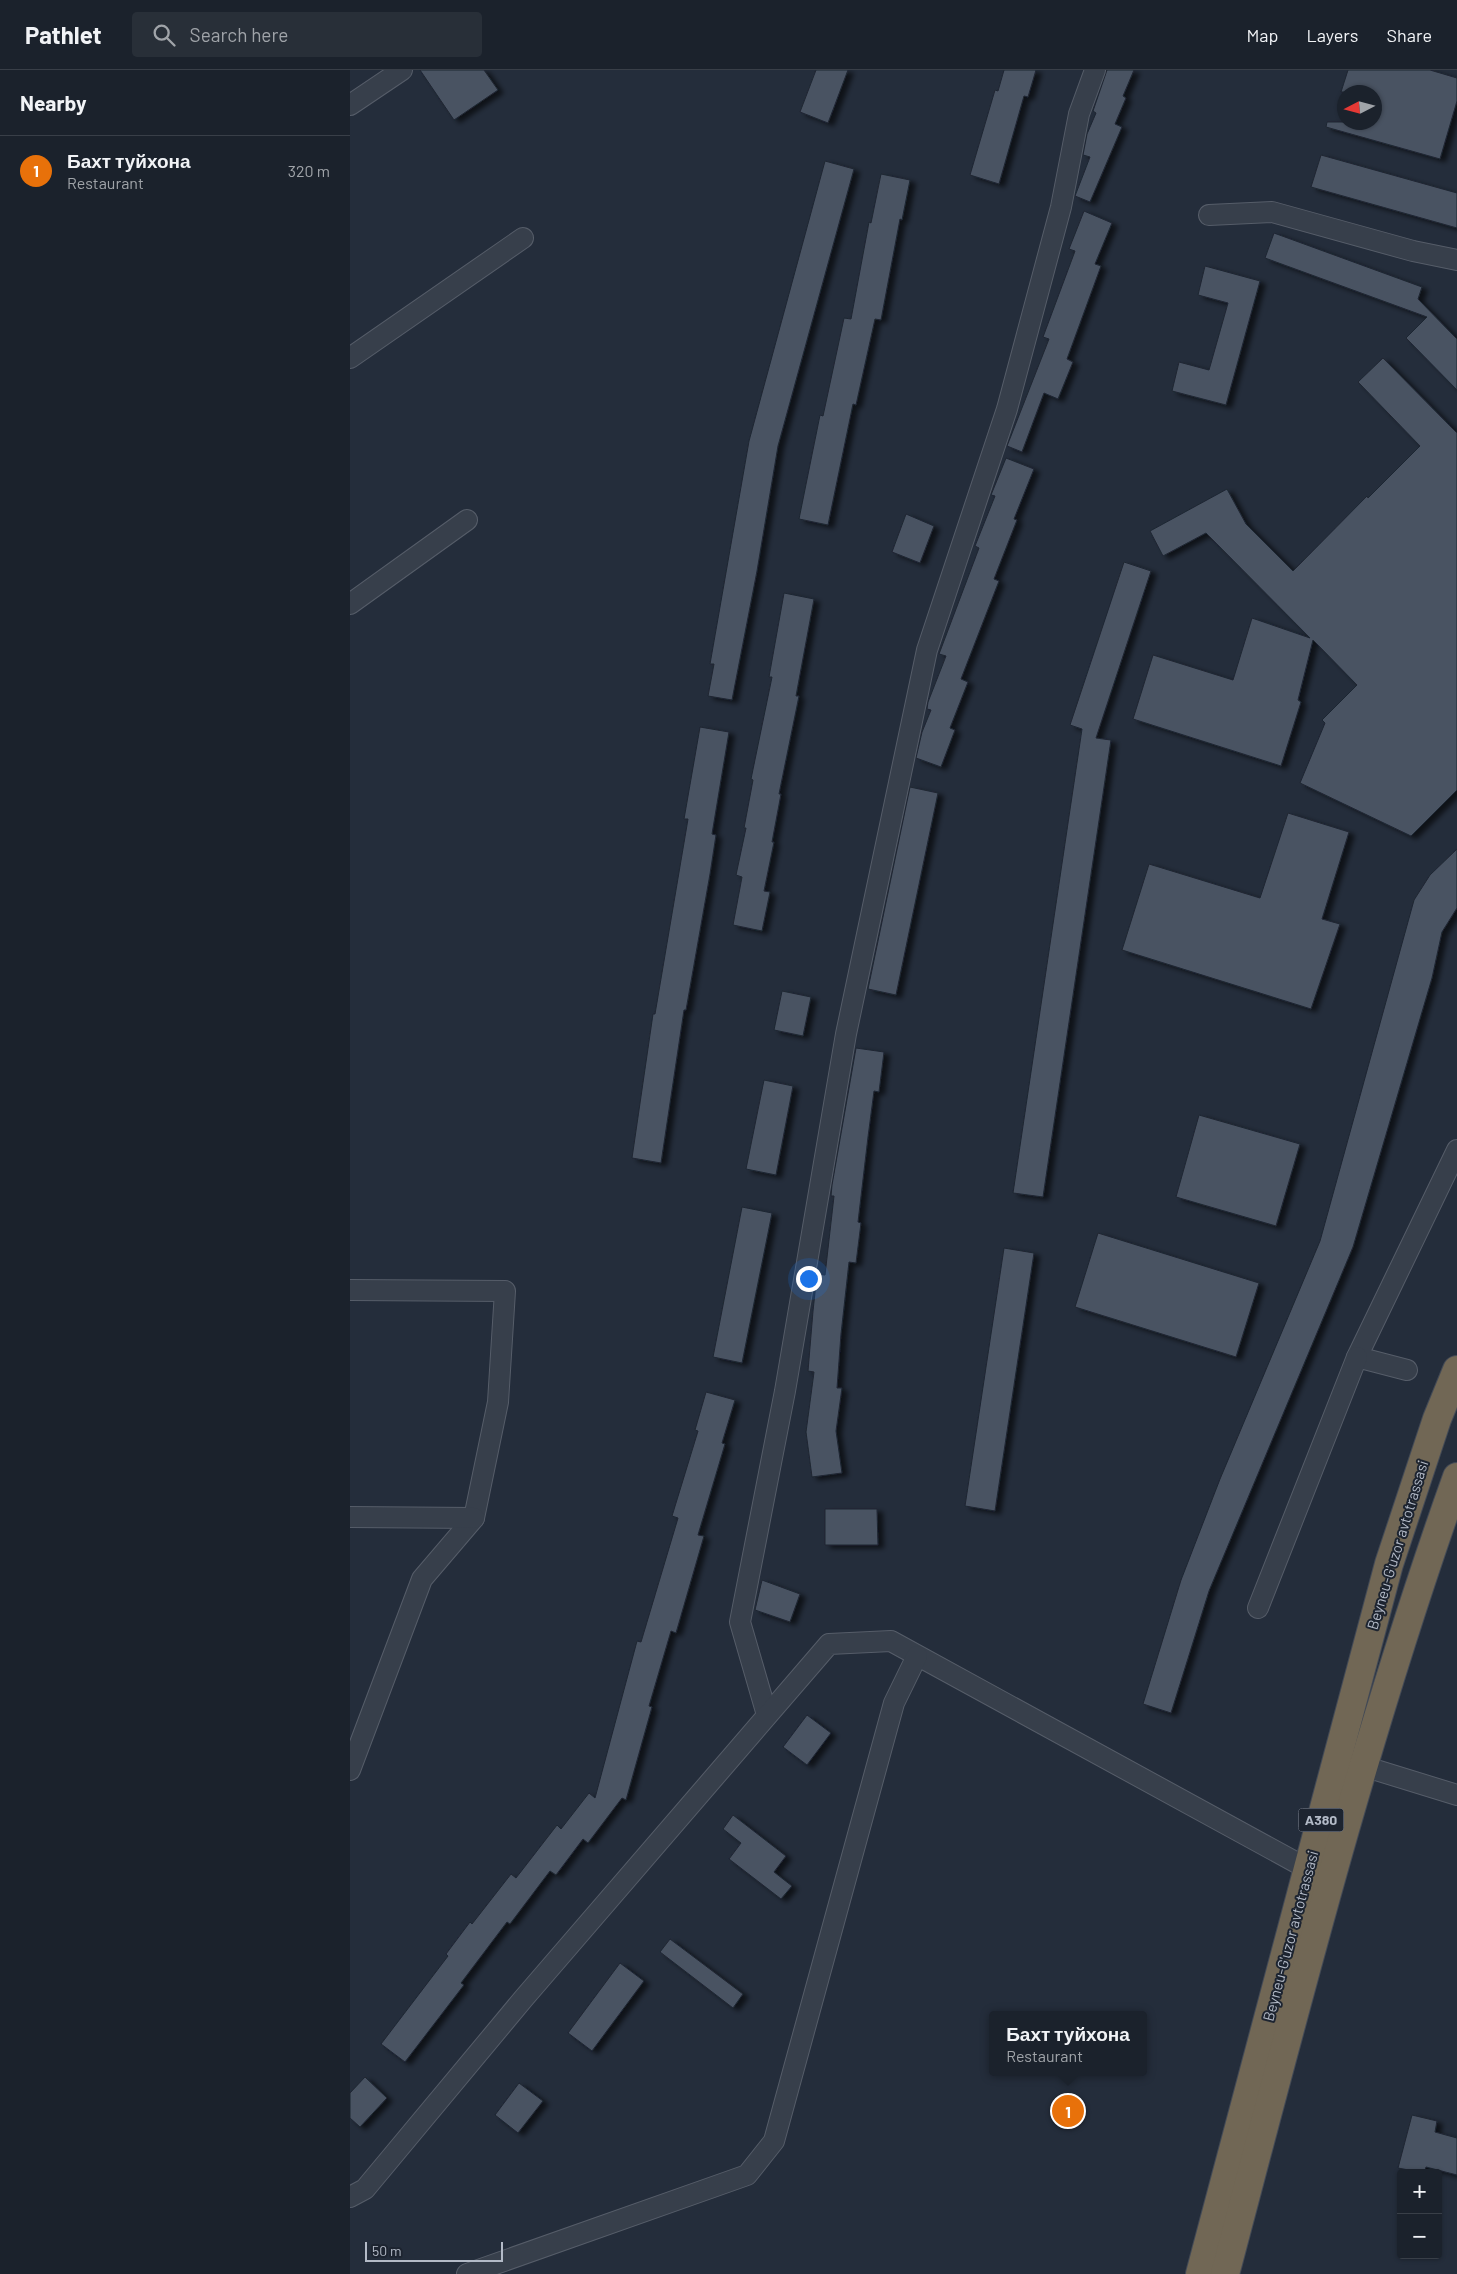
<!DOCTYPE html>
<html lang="en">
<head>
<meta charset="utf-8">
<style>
	:root { --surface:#1b222c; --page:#282f38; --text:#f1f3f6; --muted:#a0a4a9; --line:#393f48; --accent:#8bb0f3 }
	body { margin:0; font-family:Barlow,sans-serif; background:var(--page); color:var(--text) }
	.controls { position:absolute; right:15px; bottom:15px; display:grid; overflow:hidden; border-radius:5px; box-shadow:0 1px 4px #0004 }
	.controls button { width:45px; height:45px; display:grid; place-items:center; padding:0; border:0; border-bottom:1px solid var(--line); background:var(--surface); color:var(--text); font:25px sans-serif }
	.compass { position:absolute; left:987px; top:15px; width:45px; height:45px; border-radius:50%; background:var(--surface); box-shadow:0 1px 4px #0004; rotate:264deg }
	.scale { position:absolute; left:15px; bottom:12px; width:138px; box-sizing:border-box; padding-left:5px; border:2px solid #b3bac7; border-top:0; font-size:14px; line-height:18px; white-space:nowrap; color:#b3bac7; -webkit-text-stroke:4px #1d2430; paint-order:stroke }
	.you { position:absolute; left:458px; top:1208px; width:18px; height:18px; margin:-12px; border:4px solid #fff; border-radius:50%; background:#1a73e8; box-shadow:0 0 0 8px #1a73e833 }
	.badge { display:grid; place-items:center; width:32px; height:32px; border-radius:50%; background:var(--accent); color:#fff; font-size:16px; font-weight:700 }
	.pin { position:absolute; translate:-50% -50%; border:2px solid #fff; box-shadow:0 1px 5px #0006 }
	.popup { position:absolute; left:639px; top:1941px; width:158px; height:65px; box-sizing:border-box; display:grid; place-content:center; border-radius:5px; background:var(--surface); filter:drop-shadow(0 1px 4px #0005); font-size:16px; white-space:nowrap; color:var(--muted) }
	.popup b { font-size:19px; color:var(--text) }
	.popup::after { content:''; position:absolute; left:50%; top:100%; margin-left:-10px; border:10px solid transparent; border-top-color:var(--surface) }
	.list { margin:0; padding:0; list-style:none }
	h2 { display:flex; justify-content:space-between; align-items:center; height:65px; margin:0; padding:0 20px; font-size:21px }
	h2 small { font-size:16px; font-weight:400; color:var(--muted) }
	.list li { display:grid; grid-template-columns:32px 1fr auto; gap:15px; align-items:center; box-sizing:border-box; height:70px; padding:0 20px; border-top:1px solid var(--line) }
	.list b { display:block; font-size:19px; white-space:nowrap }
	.list p { margin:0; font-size:16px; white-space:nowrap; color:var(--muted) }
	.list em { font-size:16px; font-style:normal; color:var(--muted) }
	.icon { flex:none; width:28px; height:28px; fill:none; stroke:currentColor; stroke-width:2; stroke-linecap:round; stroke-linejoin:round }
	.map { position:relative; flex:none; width:1107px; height:2204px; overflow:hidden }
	header { display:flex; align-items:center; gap:30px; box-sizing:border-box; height:70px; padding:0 25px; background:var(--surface); border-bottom:1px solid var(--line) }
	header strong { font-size:24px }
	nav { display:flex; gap:28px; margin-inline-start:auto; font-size:18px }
	.search { width:350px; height:45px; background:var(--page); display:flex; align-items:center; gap:12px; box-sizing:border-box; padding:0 18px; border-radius:5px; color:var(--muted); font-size:19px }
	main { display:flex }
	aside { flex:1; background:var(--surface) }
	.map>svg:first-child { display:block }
	.building { fill:#485262; stroke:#1f2632; filter:url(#shadow) }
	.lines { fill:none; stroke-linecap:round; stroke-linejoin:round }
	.minor-casing { stroke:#565d69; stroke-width:22 }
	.highway-casing { stroke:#434a56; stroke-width:30 }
	.minor { stroke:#373f4b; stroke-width:20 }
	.highway { stroke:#716755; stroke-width:28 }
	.labels { text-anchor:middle; stroke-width:4; stroke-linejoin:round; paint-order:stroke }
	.shield { fill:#1d2430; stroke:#868d9a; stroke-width:1 }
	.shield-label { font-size:14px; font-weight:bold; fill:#b3bac7 }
	.street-label { font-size:15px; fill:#b3bac7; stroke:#1d2430 }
</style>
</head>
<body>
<header>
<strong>Pathlet</strong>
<div class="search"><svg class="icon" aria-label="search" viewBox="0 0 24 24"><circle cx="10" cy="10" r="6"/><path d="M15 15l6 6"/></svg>Search here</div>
<nav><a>Map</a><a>Layers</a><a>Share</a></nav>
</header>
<main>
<aside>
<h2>Nearby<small></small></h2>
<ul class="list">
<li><span class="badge" style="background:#e8710a">1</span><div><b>Бахт туйхона</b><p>Restaurant</p></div><em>320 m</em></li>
</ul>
</aside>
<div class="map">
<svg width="1107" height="2204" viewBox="0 0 1107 2204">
	<defs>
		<filter id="shadow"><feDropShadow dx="5.5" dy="3" stdDeviation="2.5" flood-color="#0009"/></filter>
	</defs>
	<rect width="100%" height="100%" fill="#242d3b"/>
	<g class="building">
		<path d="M 70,0 L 134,0 L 148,20 L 104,50 Z"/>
		<path d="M 466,0 L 498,0 L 478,53 L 450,42 Z"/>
		<path d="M 654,0 L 686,0 L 678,27 L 674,26 L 649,114 L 620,105 L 645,20 L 648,21 Z"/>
		<path d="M 757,0 L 784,0 L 773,26 L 776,28 L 765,54 L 772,57 L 740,132 L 725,126 L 740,87 L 733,85 L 737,64 L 746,43 L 743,41 Z"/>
		<path d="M 998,0 L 1080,0 L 1107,8 L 1107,31 L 1090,89 L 976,57 L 977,52 L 1024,52 L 1024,22 L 991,22 Z"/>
		<path d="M 971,85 L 1107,123 L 1107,158 L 961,117 Z"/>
		<path d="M 475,91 L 504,99 L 428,376 L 407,501 L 382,630 L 358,626 L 364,594 L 360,594 L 399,371 Z"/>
		<path d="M 531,104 L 560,110 L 552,150 L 550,149 L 531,250 L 525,249 L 506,335 L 503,334 L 478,455 L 449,449 L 470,345 L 473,346 L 494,248 L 501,249 L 519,152 L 521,153 Z"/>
		<path d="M 734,141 L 762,153 L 745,194 L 751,196 L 717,289 L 723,292 L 708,329 L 694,323 L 672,382 L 657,376 L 699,269 L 693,267 L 725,181 L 719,179 Z"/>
		<path d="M 924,163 L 1072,217 L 1068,229 L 1107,269 L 1107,320 L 1056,268 L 1077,247 L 915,188 Z"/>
		<path d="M 855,196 L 910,211 L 876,335 L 822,321 L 829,292 L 859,300 L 878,233 L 848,225 Z"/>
		<path d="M 1033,288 L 1107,363 L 1107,720 L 1061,766 L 950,713 L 975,653 L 972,650 L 1007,615 L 963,570 L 948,630 L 951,632 L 931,696 L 783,649 L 803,585 L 883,610 L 902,548 L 960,568 L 856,463 L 813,486 L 800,461 L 877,419 L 896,454 L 943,501 L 1017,426 L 1018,428 L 1070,376 L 1008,312 Z"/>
		<path d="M 656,388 L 684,399 L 664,449 L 667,450 L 644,509 L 649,511 L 611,609 L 618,612 L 600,658 L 605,660 L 591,697 L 566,688 L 572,662 L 581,640 L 577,639 L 578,632 L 596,586 L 589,584 L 629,478 L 625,476 L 645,426 L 641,425 Z"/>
		<path d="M 556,444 L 584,456 L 570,493 L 542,482 Z"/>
		<path d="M 774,492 L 801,501 L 746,668 L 761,670 L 693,1127 L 663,1123 L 732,659 L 720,655 Z"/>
		<path d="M 434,523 L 464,529 L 446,626 L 449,626 L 429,724 L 431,724 L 422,772 L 424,772 L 414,821 L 420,822 L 412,861 L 383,855 L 392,807 L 386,805 L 396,758 L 394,758 L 403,710 L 401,709 L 422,607 L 419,607 Z"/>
		<path d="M 350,657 L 379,662 L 362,764 L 366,765 L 360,804 L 336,940 L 334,940 L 311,1093 L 282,1088 L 303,944 L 305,944 L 338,749 L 334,749 Z"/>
		<path d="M 560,717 L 588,723 L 546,925 L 518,919 Z"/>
		<path d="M 938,743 L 999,762 L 972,849 L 990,854 L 961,939 L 772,880 L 799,794 L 910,828 Z"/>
		<path d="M 1107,779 L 1107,838 L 1092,862 L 1082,908 L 1003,1177 L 859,1521 L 821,1643 L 793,1634 L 831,1510 L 870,1409 L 970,1171 L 1064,830 L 1080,805 Z"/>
		<path d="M 432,921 L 461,927 L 453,966 L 424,960 Z"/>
		<path d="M 506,978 L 534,982 L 529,1022 L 524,1021 L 518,1067 L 508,1152 L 511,1153 L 506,1193 L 499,1192 L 491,1264 L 487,1318 L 492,1318 L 486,1361 L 492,1403 L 462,1407 L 456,1362 L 464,1302 L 458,1301 L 463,1241 L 467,1204 L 475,1205 L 484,1126 L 481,1126 L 482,1115 Z"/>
		<path d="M 414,1010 L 443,1016 L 426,1105 L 396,1099 Z"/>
		<path d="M 849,1045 L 950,1074 L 926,1156 L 826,1127 Z"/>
		<path d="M 392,1137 L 422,1143 L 392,1293 L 363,1287 Z"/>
		<path d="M 748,1163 L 909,1213 L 886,1287 L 725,1237 Z"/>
		<path d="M 654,1178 L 684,1183 L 645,1441 L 615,1436 Z"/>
		<path d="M 356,1322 L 385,1330 L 372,1373 L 375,1374 L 348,1465 L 354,1466 L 326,1563 L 321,1561 L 299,1636 L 302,1637 L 276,1730 L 272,1728 L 238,1773 L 233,1769 L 206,1805 L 200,1801 L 160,1854 L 157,1852 L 111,1913 L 114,1915 L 55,1992 L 31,1974 L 98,1886 L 96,1884 L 120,1852 L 122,1854 L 161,1804 L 166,1808 L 207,1755 L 211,1759 L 239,1723 L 245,1728 L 287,1571 L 291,1572 L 328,1448 L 322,1446 L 348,1361 L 345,1360 Z"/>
		<path d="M 475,1439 L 527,1439 L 528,1475 L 475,1475 Z"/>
		<path d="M 412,1510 L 450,1524 L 440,1552 L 405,1540 Z"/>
		<path d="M 457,1645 L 481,1663 L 457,1695 L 433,1677 Z"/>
		<path d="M 383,1745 L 436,1786 L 424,1802 L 442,1816 L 431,1829 L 379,1789 L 391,1773 L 373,1759 Z"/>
		<path d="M 320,1869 L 393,1924 L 383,1938 L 310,1882 Z"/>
		<path d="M 270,1893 L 294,1911 L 242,1981 L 218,1963 Z"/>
		<path d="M 15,2007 L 37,2028 L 10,2057 L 0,2048 L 0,2023 Z"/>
		<path d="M 169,2013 L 193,2031 L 168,2063 L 145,2045 Z"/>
		<path d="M 1062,2045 L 1087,2051 L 1085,2062 L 1107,2068 L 1107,2105 L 1076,2097 L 1074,2103 L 1048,2098 Z"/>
	</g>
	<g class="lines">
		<g class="minor-casing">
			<g id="minor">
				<path d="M 0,35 L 52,0"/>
				<path d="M 859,145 L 922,142 L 1063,181 L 1107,190"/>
				<path d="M 0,288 L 173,168"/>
				<path d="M 0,534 L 117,450"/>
				<path d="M 0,1220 L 155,1221 L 148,1332 L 124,1448 L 72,1509 L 0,1700"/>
				<path d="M 1057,1300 L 1007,1287 L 1107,1080"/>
				<path d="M 0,1447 L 124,1448"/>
				<path d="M 908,1538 L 1007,1287"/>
				<path d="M 417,1645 L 390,1552 L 435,1321 L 496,964 L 577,580 L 657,339 L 711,137 L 729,44 L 745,0"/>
				<path d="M 1013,1696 L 1107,1725"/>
				<path d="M 0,2127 L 15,2119 L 174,1928 L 479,1574 L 541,1571 L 958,1799"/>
				<path d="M 117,2204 L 397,2105 L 424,2071 L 544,1633 L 567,1586"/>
			</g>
		</g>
		<g class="highway-casing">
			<g id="highway">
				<path d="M 850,2204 L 1039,1494 L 1087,1349 L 1107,1300"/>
				<path d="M 875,2204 C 946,1936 1014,1667 1107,1407"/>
			</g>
		</g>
		<use href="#minor" class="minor"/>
		<use href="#highway" class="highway"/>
	</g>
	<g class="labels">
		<rect class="shield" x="948.5" y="1738.5" width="45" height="23" rx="4"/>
		<g class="shield-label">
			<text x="971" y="1755">A380</text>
		</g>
		<g class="street-label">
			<text transform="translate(1048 1475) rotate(-73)" y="5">Beyneu-G'uzor avtotrassasi</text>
			<text transform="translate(941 1866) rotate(-75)" y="5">Beyneu-G'uzor avtotrassasi</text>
		</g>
	</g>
</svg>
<div class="controls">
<button>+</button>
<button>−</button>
</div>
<svg class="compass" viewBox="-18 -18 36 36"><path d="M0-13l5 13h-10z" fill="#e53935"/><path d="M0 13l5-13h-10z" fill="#a0a4a9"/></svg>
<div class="scale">50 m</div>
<div class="you"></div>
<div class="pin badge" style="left:718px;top:2041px;background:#e8710a">1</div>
<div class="popup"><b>Бахт туйхона</b>Restaurant</div>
</div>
</main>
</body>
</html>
